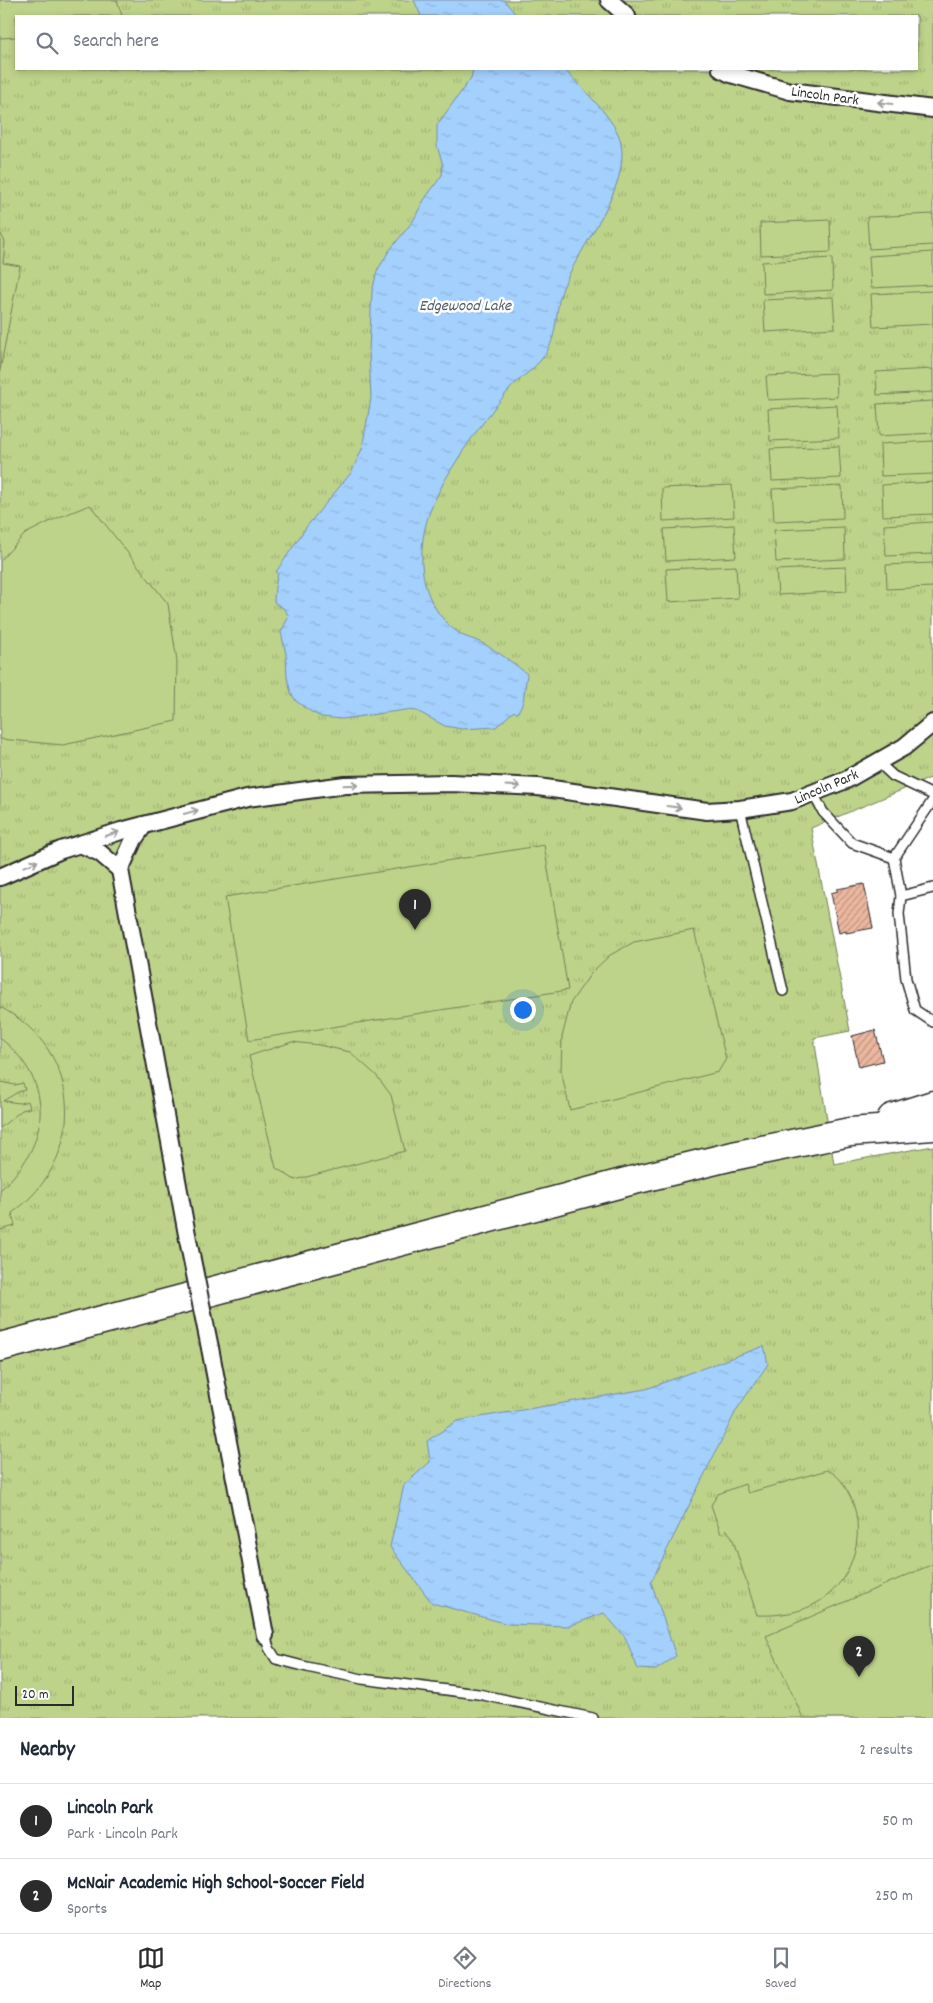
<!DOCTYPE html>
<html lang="en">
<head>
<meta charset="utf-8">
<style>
	:root { --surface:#fff; --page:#f2f2f3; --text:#1f2937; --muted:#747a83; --line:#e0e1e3; --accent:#2b2b2b }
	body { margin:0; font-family:Dekko,sans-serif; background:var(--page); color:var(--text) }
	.scale { position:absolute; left:15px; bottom:12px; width:59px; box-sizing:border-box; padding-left:5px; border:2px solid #2b2b2b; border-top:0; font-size:14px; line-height:18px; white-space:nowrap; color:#2b2b2b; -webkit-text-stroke:4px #fff; paint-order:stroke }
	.you { position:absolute; left:522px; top:1009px; width:18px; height:18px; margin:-12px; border:4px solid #fff; border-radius:50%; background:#1a73e8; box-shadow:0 0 0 8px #1a73e833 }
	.badge { display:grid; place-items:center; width:32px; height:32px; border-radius:50%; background:var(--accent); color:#fff; font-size:16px; font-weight:700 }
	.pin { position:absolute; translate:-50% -41px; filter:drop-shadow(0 1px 2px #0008) }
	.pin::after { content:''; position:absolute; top:26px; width:18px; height:15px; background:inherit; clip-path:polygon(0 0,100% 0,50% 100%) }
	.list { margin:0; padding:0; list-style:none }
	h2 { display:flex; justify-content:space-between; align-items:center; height:65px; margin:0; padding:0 20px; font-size:21px }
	h2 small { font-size:16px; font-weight:400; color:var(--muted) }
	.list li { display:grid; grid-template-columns:32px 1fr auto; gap:15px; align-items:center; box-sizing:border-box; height:75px; padding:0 20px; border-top:1px solid var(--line) }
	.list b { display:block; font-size:19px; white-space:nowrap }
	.list p { margin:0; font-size:16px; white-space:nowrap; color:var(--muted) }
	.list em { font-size:16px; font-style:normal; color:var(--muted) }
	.icon { flex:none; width:28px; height:28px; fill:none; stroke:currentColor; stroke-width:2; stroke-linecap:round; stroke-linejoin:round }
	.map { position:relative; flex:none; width:933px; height:1718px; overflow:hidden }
	.search { position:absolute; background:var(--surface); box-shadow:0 2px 8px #0003; left:15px; right:15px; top:15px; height:55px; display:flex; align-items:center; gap:12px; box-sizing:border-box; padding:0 18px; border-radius:0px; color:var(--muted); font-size:19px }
	.sheet { height:215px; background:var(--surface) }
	nav { display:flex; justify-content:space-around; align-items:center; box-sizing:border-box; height:70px; border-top:1px solid var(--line); background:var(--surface); font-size:14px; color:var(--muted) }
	nav a { display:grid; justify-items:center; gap:2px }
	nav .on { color:var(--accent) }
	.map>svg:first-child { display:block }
	.park { fill:url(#park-tufts); stroke:#747f5a; fill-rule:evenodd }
	.pitch { fill:#bdd389; stroke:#747f5a }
	.water { fill:url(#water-ripples); stroke:#748eaa }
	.building { fill:url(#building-hatch); stroke:#2b2b2b }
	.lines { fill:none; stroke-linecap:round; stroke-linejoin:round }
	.service-casing { stroke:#2b2b2b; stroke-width:12 }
	.minor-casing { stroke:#2b2b2b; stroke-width:20 }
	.trunk-casing { stroke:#2b2b2b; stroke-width:31 }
	.service { stroke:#fff; stroke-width:9 }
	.minor { stroke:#fff; stroke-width:16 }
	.trunk { stroke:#fff; stroke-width:28 }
	.minor-bridge-casing { stroke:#2b2b2b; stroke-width:20; stroke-linecap:butt }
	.minor-bridge { stroke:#fff; stroke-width:16 }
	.oneway { stroke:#a0a0a0 }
	.labels { text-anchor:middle; stroke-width:5; stroke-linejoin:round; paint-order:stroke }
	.street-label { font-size:15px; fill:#2b2b2b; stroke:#fff }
	.water-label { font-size:16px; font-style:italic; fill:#4f5d6a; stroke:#fff }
</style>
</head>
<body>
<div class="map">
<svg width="933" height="1718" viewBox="0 0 933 1718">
	<defs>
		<pattern id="park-tufts" width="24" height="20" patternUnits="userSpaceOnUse" patternTransform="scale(1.25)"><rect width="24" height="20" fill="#bdd389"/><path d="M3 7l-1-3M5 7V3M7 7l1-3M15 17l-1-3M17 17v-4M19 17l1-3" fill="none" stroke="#a3b576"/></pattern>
		<pattern id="water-ripples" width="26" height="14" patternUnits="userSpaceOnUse" patternTransform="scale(1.25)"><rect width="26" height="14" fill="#a4d0fe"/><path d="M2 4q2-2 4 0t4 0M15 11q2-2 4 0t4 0" fill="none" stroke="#8db3da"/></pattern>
		<pattern id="building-hatch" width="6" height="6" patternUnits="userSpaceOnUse" patternTransform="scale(1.25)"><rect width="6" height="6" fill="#ecb79f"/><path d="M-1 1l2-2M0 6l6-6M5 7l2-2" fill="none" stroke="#bf9582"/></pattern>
	</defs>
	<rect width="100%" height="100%" fill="#fff"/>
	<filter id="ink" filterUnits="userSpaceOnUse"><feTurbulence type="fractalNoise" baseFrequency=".02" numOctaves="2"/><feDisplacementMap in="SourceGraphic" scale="10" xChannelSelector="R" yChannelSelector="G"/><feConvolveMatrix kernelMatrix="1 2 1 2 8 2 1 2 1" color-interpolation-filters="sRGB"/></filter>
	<g filter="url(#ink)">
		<path class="park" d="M 0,0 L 933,0 L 933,777 L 811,828 L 850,1031 L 814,1038 L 834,1164 L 933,1146 L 933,1718 L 0,1718 ZM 16,16 L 917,16 L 917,69 L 16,69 Z"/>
		<g class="pitch">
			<path d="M 0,0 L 117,0 L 122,16 L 16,16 L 16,37 L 0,38 Z"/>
			<path d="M 933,214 L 933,245 L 869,249 L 867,217 Z"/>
			<path d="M 830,220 L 831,252 L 761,255 L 760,223 Z"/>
			<path d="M 0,232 L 5,242 L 3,263 L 20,266 L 0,370 Z"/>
			<path d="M 933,252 L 933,285 L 871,288 L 869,256 Z"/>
			<path d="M 832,258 L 833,290 L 763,294 L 762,262 Z"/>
			<path d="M 933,291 L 933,324 L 873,327 L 871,294 Z"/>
			<path d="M 833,297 L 835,328 L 765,332 L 763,300 Z"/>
			<path d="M 933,369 L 933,392 L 877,395 L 876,372 Z"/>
			<path d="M 836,373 L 837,397 L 768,400 L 766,376 Z"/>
			<path d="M 933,401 L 933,433 L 879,436 L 877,404 Z"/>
			<path d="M 837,405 L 839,438 L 770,441 L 768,409 Z"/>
			<path d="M 933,441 L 933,474 L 881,476 L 880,444 Z"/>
			<path d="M 839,446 L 841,478 L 772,481 L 770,449 Z"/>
			<path d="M 933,482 L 933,514 L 883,516 L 882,485 Z"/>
			<path d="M 732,485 L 734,517 L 663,521 L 662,488 Z"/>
			<path d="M 842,486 L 843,518 L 774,521 L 772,489 Z"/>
			<path d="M 90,505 L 168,604 L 177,661 L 176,721 L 63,745 L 0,739 L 0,561 L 25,534 L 57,518 Z"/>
			<path d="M 933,522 L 933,554 L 886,556 L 884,525 Z"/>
			<path d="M 734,525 L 736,557 L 666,561 L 664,529 Z"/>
			<path d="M 844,527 L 845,559 L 776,562 L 774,530 Z"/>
			<path d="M 933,563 L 933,587 L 887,589 L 886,565 Z"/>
			<path d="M 736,566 L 738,598 L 668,602 L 666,569 Z"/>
			<path d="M 846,567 L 847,591 L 778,595 L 776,570 Z"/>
			<path d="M 544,845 L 568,990 L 249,1040 L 225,897 Z"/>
			<path d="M 694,930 L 726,1059 L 718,1072 L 570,1110 L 561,1071 L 562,1037 L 571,1002 L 592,972 L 610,955 L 634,942 Z"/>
			<path d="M 0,1007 C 85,1051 88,1159 12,1213 L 15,1226 L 0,1230 L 0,1190 C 51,1145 56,1082 0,1038 Z"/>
			<path d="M 292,1042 L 319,1045 L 350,1052 L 376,1075 L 391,1095 L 405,1151 L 295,1180 L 276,1168 L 249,1056 Z"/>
			<path d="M 0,1082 L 15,1085 L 23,1083 L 25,1090 L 18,1092 L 3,1101 L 20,1103 L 28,1101 L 30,1108 L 22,1110 L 0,1128 Z"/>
			<path d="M 827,1470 C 840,1476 841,1481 848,1492 C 868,1528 855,1579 820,1601 C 802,1613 777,1616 757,1615 L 732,1537 L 726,1529 L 721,1534 L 711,1505 L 718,1494 L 745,1484 L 748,1493 Z"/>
			<path d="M 933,1564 L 933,1718 L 803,1718 L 766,1636 Z"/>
		</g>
		<g class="water">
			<path d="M 414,0 L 504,0 L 517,16 L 421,16 Z"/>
			<path d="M 473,69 L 564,69 C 580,87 617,120 621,143 C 630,190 579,246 563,288 C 554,310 559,336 544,356 C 534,370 519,378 509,390 C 483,421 449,467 433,504 C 419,535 416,579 436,609 C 443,621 454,631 466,637 C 472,639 478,641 484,644 C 498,652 514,663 527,674 L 523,702 L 517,714 L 514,711 L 496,727 L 462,729 L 445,726 L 417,711 L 405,710 L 342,719 L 322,717 L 313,713 L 296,701 L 291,693 L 287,678 L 286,654 L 281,632 L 289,616 L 284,609 L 274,602 L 275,587 L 278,573 L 276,572 L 307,526 L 351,473 L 362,449 L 371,398 L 369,351 L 372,292 L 377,271 L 389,251 L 413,221 L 424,200 L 442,175 L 443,165 L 437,146 L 437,125 L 471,78 Z"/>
			<path d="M 764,1346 L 768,1364 L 737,1409 L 651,1582 L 676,1656 L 656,1670 L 638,1669 L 625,1637 L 604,1613 L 569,1626 L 508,1624 L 432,1603 L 390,1547 L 404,1485 L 430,1462 L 427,1441 L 457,1421 L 646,1389 Z"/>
		</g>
		<g class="building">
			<path d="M 864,884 L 873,928 L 846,933 L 846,931 L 839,933 L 831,893 L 838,891 L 837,889 Z"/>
			<path d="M 875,1030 L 883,1061 L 859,1067 L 852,1036 Z"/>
		</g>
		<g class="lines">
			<g class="service-casing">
				<g id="service">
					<path d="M 878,762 L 893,776 L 933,795"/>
					<path d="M 813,793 L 823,812 L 852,843 L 894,858 L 933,800"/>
					<path d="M 740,809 L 783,991"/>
					<path d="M 894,858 L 901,896 L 899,914 L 906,979 L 915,1010 L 933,1022"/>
					<path d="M 901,896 L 933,888"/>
					<path d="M 265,1635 L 269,1648 L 276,1659 L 307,1667 L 362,1679 L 478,1694 L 593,1718"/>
				</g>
			</g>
			<g class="minor-casing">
				<g id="minor">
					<path d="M 609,0 L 627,16"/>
					<path d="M 721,69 L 731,74 L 790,91 L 933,109"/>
					<path d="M 144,825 L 134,839 L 120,870 L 188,1240"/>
					<path d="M 80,844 L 100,853 L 120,870"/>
					<path d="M 0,877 L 61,850 L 121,831 L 247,798 L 345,785 L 451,783 L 538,787 L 707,811 L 740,809 L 792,801 L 846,780 L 904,747 L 933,723"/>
					<path d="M 210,1348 L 265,1635"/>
				</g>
			</g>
			<g class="trunk-casing">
				<g id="trunk">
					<path d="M 892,1118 L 933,1105"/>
					<path d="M 0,1347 L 626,1182 L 733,1156 L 850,1132 L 933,1126"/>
				</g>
			</g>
			<use href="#service" class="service"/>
			<use href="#minor" class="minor"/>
			<use href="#trunk" class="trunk"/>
			<g class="minor-bridge-casing">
				<path id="minor-bridge" d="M 188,1240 L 210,1348"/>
			</g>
			<use href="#minor-bridge" class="minor-bridge"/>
		</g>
		<defs><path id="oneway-shaft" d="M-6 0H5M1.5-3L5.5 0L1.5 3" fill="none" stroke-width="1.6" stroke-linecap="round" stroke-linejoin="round" transform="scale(1.25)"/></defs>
		<g class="oneway">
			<use href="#oneway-shaft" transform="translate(885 103) rotate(-173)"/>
			<use href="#oneway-shaft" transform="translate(351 785) rotate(-2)"/>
			<use href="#oneway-shaft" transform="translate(513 786) rotate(3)"/>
			<use href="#oneway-shaft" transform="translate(674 807) rotate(7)"/>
			<use href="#oneway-shaft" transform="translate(191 812) rotate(-15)"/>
			<use href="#oneway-shaft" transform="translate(112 834) rotate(-18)"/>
			<use href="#oneway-shaft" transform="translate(31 864) rotate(-23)"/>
		</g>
	</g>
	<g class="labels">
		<g class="street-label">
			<text transform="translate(825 95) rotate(8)" y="5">Lincoln Park</text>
			<text transform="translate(826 786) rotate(-23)" y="5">Lincoln Park</text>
		</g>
		<g class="water-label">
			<text x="465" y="310">Edgewood Lake</text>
		</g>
	</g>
</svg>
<div class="scale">20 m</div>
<div class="you"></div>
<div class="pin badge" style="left:415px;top:930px">1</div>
<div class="pin badge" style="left:859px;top:1677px">2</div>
<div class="search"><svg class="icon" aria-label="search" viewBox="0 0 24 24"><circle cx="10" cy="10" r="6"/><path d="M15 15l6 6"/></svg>Search here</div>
</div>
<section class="sheet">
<h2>Nearby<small>2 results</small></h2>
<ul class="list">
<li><span class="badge">1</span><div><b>Lincoln Park</b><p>Park · Lincoln Park</p></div><em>50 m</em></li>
<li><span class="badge">2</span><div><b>McNair Academic High School-Soccer Field</b><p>Sports</p></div><em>250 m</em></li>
</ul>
</section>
<nav>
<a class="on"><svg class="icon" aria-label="map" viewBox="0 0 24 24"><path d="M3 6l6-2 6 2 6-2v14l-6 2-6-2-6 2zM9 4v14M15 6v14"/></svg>Map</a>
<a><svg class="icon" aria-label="directions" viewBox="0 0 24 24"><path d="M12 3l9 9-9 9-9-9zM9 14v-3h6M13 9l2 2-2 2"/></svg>Directions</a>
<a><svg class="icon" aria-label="saved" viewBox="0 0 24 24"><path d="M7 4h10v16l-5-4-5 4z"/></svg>Saved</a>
</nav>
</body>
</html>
